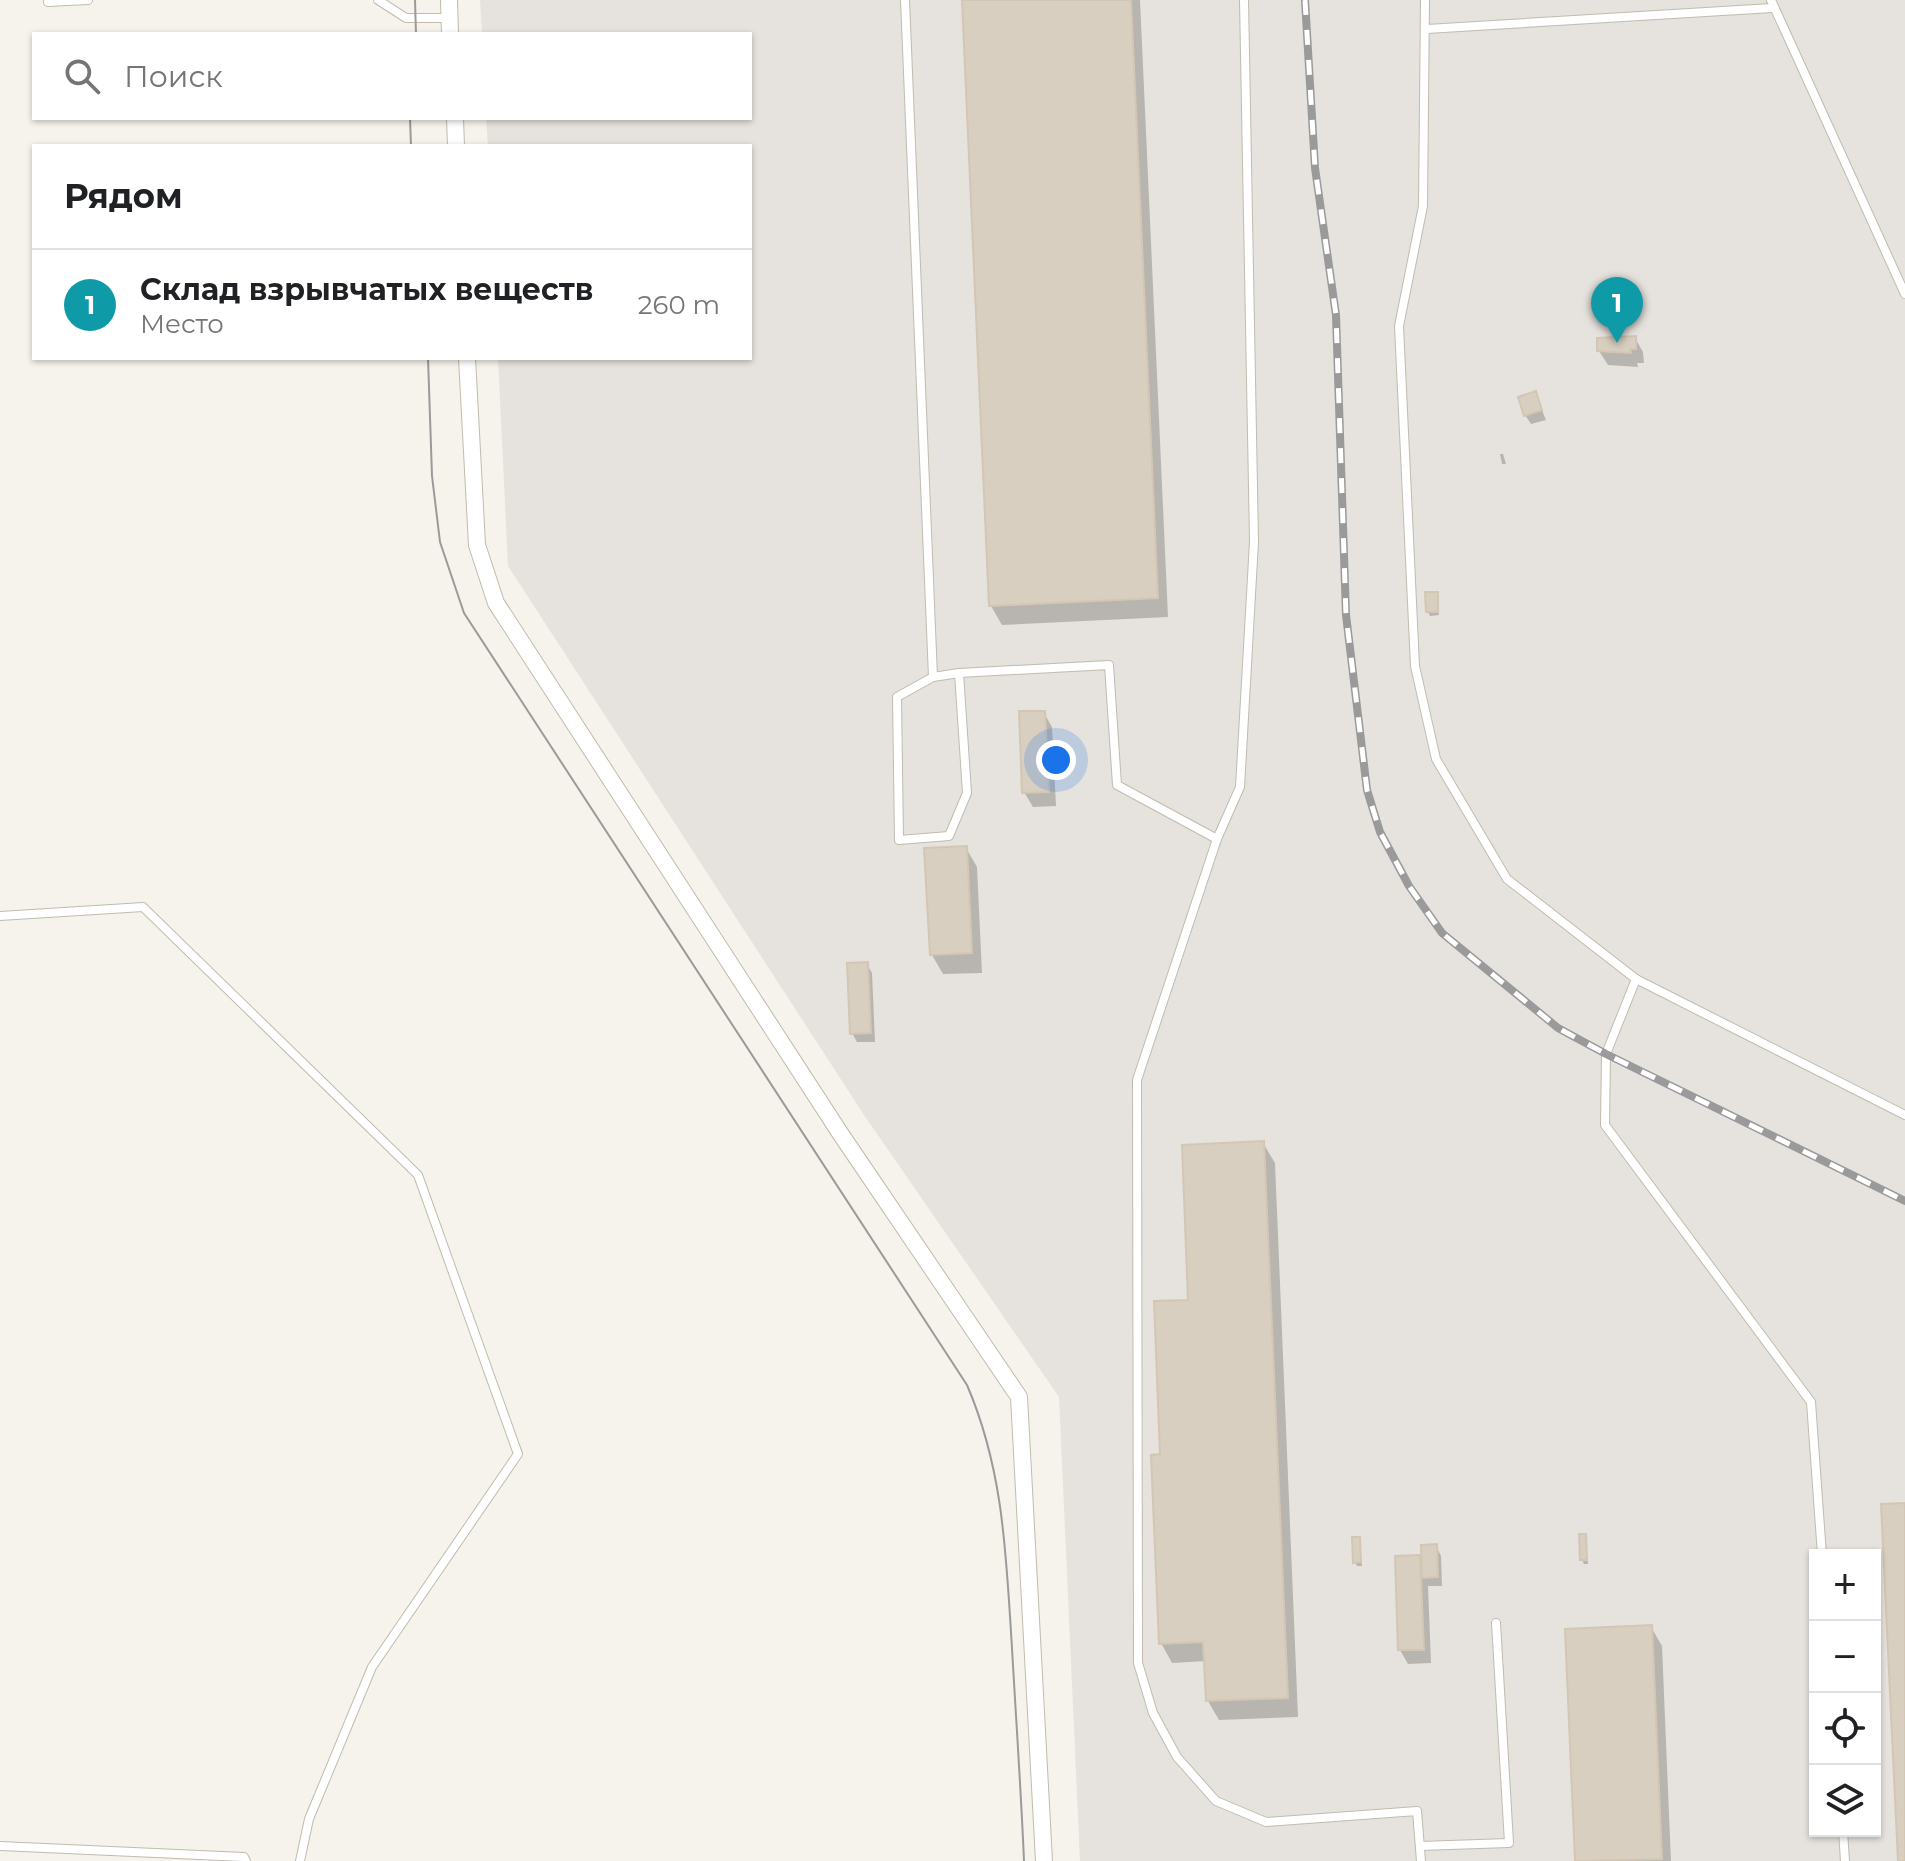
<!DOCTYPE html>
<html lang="ru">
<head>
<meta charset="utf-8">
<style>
	:root { --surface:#fff; --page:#f2f2f2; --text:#202124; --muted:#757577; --line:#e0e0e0; --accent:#fc3f1d }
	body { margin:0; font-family:Montserrat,sans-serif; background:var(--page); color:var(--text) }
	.controls { position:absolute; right:24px; bottom:24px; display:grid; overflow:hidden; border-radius:0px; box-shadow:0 2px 6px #0004 }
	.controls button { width:72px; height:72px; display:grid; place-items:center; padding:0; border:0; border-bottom:2px solid var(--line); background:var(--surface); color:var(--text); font:40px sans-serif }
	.you { position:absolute; left:1056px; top:760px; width:28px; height:28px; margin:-20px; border:6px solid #fff; border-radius:50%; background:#1a73e8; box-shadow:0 0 0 12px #1a73e833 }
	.badge { display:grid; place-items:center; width:52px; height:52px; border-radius:50%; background:var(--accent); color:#fff; font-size:26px; font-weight:700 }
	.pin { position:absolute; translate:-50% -66px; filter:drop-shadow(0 2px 4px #0008) }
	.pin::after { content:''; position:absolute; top:42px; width:28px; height:24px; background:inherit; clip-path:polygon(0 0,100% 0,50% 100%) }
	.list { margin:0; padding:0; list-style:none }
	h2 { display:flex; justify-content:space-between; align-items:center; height:104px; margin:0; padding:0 32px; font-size:34px }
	h2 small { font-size:26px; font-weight:400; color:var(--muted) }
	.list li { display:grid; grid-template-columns:52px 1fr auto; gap:24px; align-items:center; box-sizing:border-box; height:112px; padding:0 32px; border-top:2px solid var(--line) }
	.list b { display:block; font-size:30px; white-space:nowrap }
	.list p { margin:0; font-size:26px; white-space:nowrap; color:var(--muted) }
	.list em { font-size:26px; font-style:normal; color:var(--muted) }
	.icon { flex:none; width:44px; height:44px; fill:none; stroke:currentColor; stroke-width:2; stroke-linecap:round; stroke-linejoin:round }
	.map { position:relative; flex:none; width:1905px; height:1861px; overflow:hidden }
	.search { position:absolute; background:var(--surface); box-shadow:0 2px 6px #0004; left:32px; top:32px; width:720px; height:88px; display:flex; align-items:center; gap:20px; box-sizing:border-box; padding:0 28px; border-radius:0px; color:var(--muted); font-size:30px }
	.panel { position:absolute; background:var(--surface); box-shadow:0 2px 6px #0004; left:32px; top:144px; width:720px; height:216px; border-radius:0px }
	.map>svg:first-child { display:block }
	.industrial { fill:#e6e2dd; fill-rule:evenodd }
	.shadow { fill:#0003 }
	.building { fill:#d8cfc1; stroke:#d3c7b4; stroke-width:2 }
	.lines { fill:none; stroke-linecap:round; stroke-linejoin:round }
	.service-casing { stroke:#c2bbae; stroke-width:10 }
	.minor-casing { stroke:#c2bbae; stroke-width:18 }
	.service { stroke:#fff; stroke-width:8 }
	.minor { stroke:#fff; stroke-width:16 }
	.tram { stroke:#9a9a9a; stroke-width:2 }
	.rail-casing { stroke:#9a9a9a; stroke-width:8 }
	.rail { stroke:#fff; stroke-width:5; stroke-dasharray:15; stroke-linecap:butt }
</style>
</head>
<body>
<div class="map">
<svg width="1905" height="1861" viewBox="0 0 1905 1861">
	<rect width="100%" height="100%" fill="#f6f3ec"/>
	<path class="industrial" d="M 480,0 L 1905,0 L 1905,1861 L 1080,1861 L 1059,1397 L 864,1115 L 508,566 L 498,358 L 750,358 L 750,146 L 488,146 L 486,118 L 750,118 L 750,34 L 482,34 ZM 1815,1555 L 1875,1555 L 1875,1831 L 1815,1831 Z"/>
	<g class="shadow">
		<path d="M 964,0 L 1140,0 L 1168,617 L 1002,625 L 991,606 Z"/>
		<path d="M 1635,338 L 1643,352 L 1644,363 L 1637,363 L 1638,367 L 1608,365 L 1599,351 Z"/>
		<path d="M 1535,393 L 1546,420 L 1531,424 L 1525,415 Z"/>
		<path d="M 1500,454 L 1503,454 L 1506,464 L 1502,464 Z"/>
		<path d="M 1436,594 L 1439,615 L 1430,616 L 1428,612 Z"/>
		<path d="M 1044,713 L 1052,727 L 1056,806 L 1033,807 L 1024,792 Z"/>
		<path d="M 966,848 L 977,867 L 982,973 L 943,974 L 932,955 Z"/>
		<path d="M 867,964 L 872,973 L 875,1042 L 857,1042 L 852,1033 Z"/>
		<path d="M 1263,1143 L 1275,1163 L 1298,1717 L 1219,1720 L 1208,1701 L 1206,1661 L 1172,1663 L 1161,1643 L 1162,1456 L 1190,1301 Z"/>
		<path d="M 1585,1536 L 1588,1564 L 1584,1564 L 1582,1560 Z"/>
		<path d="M 1359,1539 L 1362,1566 L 1357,1566 L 1355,1562 Z"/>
		<path d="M 1436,1546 L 1441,1556 L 1442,1586 L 1428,1586 L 1431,1663 L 1408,1664 L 1400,1650 L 1419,1557 L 1424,1564 Z"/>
		<path d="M 1651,1627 L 1662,1646 L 1671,1861 L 1577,1861 L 1567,1631 Z"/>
	</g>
	<g class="building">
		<path d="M 962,0 L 1131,0 L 1158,598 L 989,606 Z"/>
		<path d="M 1636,336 L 1636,349 L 1630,349 L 1631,353 L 1597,351 L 1597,338 Z"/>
		<path d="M 1536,391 L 1542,410 L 1524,416 L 1518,397 Z"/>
		<path d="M 1425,592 L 1438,592 L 1438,612 L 1426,612 Z"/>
		<path d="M 1019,711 L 1045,711 L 1049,792 L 1022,793 Z"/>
		<path d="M 967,846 L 972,953 L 930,955 L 924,848 Z"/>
		<path d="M 868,962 L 871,1033 L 850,1034 L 847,963 Z"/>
		<path d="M 1264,1141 L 1288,1698 L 1206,1701 L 1203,1642 L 1159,1644 L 1151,1455 L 1160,1454 L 1154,1301 L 1188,1300 L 1182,1145 Z"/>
		<path d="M 1905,1503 L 1905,1861 L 1898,1861 L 1881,1504 Z"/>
		<path d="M 1579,1534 L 1586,1534 L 1587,1560 L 1580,1560 Z"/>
		<path d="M 1352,1537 L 1360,1537 L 1361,1562 L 1353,1563 Z"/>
		<path d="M 1437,1544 L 1438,1577 L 1422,1578 L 1421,1545 Z"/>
		<path d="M 1420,1555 L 1424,1650 L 1398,1650 L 1395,1556 Z"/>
		<path d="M 1652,1625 L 1662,1859 L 1575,1861 L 1565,1629 Z"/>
	</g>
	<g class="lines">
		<g class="service-casing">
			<g id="service">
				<path d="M 378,0 L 406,18 L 450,18"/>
				<path d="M 905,0 L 933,677"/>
				<path d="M 1244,0 L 1254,542 L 1240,787 L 1217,839 L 1137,1080 L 1138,1663 L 1153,1713 L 1177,1757 L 1216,1801 L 1266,1822 L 1417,1811 L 1421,1861"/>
				<path d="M 1425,0 L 1423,206 L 1399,326 L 1415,666 L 1436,759 L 1507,879 L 1636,979 L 1905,1115"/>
				<path d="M 1771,0 L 1905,294"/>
				<path d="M 48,2 L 88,0"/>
				<path d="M 1427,29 L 1772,8"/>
				<path d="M 959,673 L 967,793 L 949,836 L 899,840 L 897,697 L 933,677 L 959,673 L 1109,665 L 1117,785 L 1217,839"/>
				<path d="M 0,916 L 143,907 L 418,1175 L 518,1454 L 372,1667 L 309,1819 L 300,1861"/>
				<path d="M 1636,979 L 1606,1054 L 1605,1125 L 1811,1402 L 1822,1555"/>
				<path d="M 1843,1831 L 1845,1861"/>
				<path d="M 0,1846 L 244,1857 L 246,1861"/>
				<path d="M 1420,1846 L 1509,1843 L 1496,1623"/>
			</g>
		</g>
		<g class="minor-casing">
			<g id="minor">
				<path d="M 449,0 L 450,34"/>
				<path d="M 455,118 L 456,146"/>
				<path d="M 467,358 L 477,545 L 496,603 L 840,1133 L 1019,1397 L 1044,1861"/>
			</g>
		</g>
		<use href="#service" class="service"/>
		<use href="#minor" class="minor"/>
		<g class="tram">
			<path d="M 415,0 L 416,34"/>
			<path d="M 410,118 L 411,146"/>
			<path d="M 428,358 L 432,476 L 440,542 L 464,613 L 967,1385 C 1004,1471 1006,1556 1012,1648 C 1016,1719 1021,1790 1024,1861"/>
		</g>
		<g class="rail-casing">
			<path id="rail" d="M 1305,0 L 1315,168 L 1336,315 L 1346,615 L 1367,790 L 1380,832 L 1409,886 L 1442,933 L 1558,1028 L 1606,1054 L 1905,1201"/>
		</g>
		<use href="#rail" class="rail"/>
	</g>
</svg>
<div class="controls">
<button>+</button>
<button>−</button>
<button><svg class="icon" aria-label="locate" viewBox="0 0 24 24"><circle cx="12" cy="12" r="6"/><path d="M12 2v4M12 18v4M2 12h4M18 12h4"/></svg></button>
<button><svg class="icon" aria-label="layers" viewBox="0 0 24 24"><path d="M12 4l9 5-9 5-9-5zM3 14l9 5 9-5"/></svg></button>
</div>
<div class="you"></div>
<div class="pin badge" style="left:1617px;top:343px;background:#0f9aa8">1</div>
<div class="search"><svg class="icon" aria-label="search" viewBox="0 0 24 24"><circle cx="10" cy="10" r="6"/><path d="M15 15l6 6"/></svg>Поиск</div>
<section class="panel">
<h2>Рядом<small></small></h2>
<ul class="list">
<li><span class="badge" style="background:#0f9aa8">1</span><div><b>Склад взрывчатых веществ</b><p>Место</p></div><em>260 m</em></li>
</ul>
</section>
</div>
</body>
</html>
